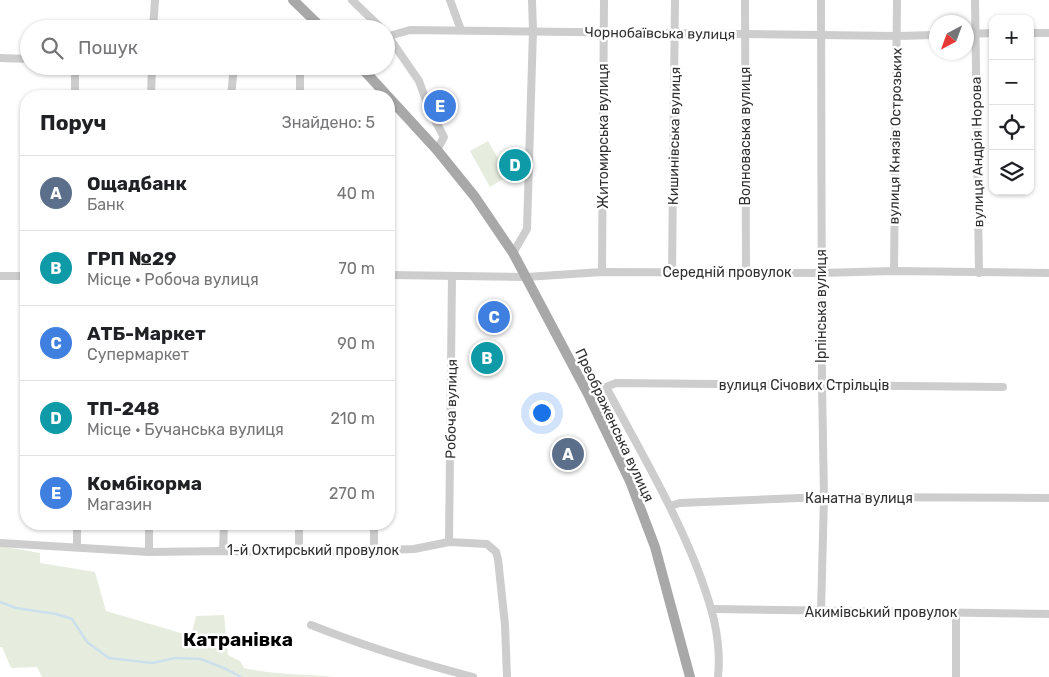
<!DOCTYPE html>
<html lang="uk">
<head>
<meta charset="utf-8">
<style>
	:root { --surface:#fff; --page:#f6f6f6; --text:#202124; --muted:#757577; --line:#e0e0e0; --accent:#e53441 }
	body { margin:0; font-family:Rubik,sans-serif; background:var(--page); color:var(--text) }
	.controls { position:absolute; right:15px; top:15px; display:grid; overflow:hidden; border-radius:10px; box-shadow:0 1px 4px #0004 }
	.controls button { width:45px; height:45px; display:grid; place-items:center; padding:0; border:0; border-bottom:1px solid var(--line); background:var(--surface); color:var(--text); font:25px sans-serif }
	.compass { position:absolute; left:929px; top:15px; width:45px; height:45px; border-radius:50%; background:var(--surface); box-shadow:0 1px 4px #0004; rotate:221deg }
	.you { position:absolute; left:541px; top:412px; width:18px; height:18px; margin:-12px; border:4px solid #fff; border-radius:50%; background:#1a73e8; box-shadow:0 0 0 8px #1a73e833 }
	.badge { display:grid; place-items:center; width:32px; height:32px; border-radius:50%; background:var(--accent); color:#fff; font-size:16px; font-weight:700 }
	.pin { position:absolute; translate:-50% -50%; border:2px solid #fff; box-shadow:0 1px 5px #0006 }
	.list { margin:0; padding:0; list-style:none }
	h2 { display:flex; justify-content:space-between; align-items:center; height:65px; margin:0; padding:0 20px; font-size:21px }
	h2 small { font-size:16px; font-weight:400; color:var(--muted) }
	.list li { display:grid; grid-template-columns:32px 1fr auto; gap:15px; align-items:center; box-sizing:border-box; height:75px; padding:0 20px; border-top:1px solid var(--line) }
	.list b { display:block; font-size:19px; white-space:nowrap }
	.list p { margin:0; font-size:16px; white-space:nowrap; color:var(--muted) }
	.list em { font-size:16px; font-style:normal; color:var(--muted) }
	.icon { flex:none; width:28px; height:28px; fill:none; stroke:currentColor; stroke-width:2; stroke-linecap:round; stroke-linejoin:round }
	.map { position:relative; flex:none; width:1049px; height:677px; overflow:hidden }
	.search { position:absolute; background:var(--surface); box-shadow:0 1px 4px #0004; left:20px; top:20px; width:375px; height:55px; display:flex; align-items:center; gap:12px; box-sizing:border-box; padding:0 18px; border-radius:28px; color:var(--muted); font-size:19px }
	.panel { position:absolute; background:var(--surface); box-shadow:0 1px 4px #0004; left:20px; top:90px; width:375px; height:440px; border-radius:20px }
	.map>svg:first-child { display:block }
	.green { fill:#e6edde }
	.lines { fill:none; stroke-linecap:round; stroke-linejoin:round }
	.stream { stroke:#cbdfed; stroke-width:2.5 }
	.minor { stroke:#cdcdcd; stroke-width:8 }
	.major { stroke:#a8a8a8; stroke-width:10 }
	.labels { text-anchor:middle; stroke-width:5; stroke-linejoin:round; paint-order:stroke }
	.street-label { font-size:14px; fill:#303030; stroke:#fff }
	.district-label { font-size:19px; font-weight:bold; fill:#000; stroke:#fff }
</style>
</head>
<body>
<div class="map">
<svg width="1049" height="677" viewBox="0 0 1049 677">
	<rect width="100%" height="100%" fill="#fff"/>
	<g class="green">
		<path d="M 488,141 L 508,176 L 490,187 L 470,151 Z"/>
		<path d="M 0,546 L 40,553 L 40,563 L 95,572 L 106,611 L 191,636 L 196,616 L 224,615 L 228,655 L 240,661 L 244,668 C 273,675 304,674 334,677 L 42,677 L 37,667 L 11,668 L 2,647 L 0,647 Z"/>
	</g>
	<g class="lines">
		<path class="stream" d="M 0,602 L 16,608 L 56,614 L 72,619 L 87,642 L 109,658 L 152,663 L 175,658 L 201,659 L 226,669 L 241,677"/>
		<g class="minor">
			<path d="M 352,0 L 382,29"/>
			<path d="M 450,0 L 461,30"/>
			<path d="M 745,0 L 746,271"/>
			<path d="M 821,0 L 822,385 L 824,497 L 821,612"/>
			<path d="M 975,0 L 979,273"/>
			<path d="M 153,29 L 155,0"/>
			<path d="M 386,33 L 419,81 L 429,109 L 444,137 L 437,150"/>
			<path d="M 1030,33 L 1049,33"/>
			<path d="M 966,34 L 993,33"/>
			<path d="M 386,39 L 389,36 L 410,30 L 897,36 L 936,35"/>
			<path d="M 0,58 L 29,59"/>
			<path d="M 75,66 L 75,96"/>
			<path d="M 300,66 L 300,96"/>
			<path d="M 151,96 L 152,66"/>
			<path d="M 231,96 L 234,66"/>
			<path d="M 513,253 L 527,229 L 533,30 L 532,0"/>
			<path d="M 894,271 L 897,0"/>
			<path d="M 602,272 L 604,0"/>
			<path d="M 672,272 L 675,0"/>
			<path d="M 389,275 L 526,277 L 602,272 L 821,273 L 894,271 L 1049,273"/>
			<path d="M 0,276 L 26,276"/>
			<path d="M 670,506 L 680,503 L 824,497 L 1049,498"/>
			<path d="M 77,524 L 77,547"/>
			<path d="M 374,524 L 374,551"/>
			<path d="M 449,542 L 452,276"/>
			<path d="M 0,543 L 149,552 L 223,551 L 299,553 L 414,549 L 449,542 L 487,544 L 496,552 L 498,559 L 505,625 L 507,677"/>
			<path d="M 223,551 L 224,524"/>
			<path d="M 149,552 L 149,524"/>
			<path d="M 299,553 L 299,524"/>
			<path d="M 713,609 L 1049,614"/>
			<path d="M 956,612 L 956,677"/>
			<path d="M 311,625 C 364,646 419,663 473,677"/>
			<path d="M 718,677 C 722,638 711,605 698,570 C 673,506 638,447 606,387 L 616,383 L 1003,387"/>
		</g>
		<g class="major">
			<path d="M 293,0 L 323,29"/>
			<path d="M 360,66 L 437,150 L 475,197 L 513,253 L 589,396 L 630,481 L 655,547 L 690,677"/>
		</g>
	</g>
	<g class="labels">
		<g class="street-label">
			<text transform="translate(660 33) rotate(1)" y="5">Чорнобаївська вулиця</text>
			<text transform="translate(603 136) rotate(-90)" y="5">Житомирська вулиця</text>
			<text transform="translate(674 136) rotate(-89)" y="5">Кишинівська вулиця</text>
			<text transform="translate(745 136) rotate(-90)" y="5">Волноваська вулиця</text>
			<text transform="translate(895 136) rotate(-89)" y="5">вулиця Князів Острозьких</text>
			<text transform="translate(977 152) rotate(-91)" y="5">вулиця Андрія Норова</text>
			<text x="727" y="277">Середній провулок</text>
			<text transform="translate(821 306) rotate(-90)" y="5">Ірпінська вулиця</text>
			<text x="804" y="390">вулиця Січових Стрільців</text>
			<text transform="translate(451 409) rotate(-89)" y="5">Робоча вулиця</text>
			<text transform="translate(615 425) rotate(65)" y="5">Преображенська вулиця</text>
			<text x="859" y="503">Канатна вулиця</text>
			<text x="313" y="555">1-й Охтирський провулок</text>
			<text x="881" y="617">Акимівський провулок</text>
		</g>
		<g class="district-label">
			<text x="238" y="646">Катранівка</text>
		</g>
	</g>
</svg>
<div class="controls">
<button>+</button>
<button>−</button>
<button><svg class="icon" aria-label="locate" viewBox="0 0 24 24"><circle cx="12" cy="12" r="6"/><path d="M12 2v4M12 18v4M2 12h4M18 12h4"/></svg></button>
<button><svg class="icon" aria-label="layers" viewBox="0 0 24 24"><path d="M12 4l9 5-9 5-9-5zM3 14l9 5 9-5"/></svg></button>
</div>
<svg class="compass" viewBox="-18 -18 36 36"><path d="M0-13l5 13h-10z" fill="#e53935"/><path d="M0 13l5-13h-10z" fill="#757577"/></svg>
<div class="you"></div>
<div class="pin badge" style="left:568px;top:454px;background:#5c6f8a">A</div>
<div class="pin badge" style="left:487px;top:358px;background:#0f9aa8">B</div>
<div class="pin badge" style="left:494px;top:317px;background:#3f7fe0">C</div>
<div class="pin badge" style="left:515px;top:165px;background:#0f9aa8">D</div>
<div class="pin badge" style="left:440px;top:106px;background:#3f7fe0">E</div>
<div class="search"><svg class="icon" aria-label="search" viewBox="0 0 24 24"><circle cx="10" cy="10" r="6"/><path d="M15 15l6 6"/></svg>Пошук</div>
<section class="panel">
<h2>Поруч<small>Знайдено: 5</small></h2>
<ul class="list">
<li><span class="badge" style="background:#5c6f8a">A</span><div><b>Ощадбанк</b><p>Банк</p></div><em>40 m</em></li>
<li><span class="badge" style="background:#0f9aa8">B</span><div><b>ГРП №29</b><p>Місце · Робоча вулиця</p></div><em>70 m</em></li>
<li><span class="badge" style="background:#3f7fe0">C</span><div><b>АТБ-Маркет</b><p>Супермаркет</p></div><em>90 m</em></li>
<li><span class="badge" style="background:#0f9aa8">D</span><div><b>ТП-248</b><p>Місце · Бучанська вулиця</p></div><em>210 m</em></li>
<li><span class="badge" style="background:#3f7fe0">E</span><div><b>Комбікорма</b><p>Магазин</p></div><em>270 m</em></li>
</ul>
</section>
</div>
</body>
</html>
